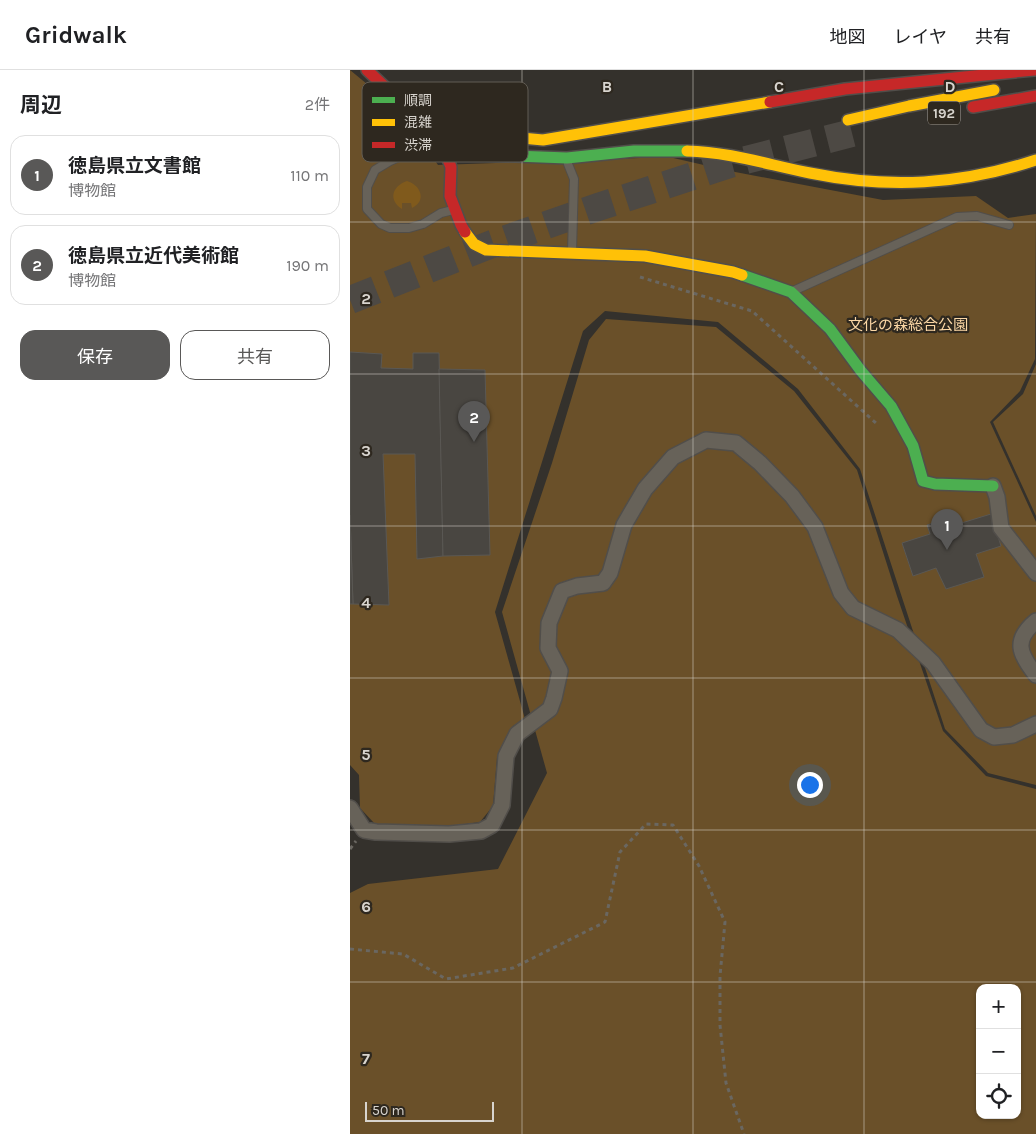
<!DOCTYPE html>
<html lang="ja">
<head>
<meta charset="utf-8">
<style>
	:root { --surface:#fff; --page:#f6f6f6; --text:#202124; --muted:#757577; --line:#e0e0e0; --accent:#595857 }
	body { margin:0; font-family:Karla,"Noto Sans JP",sans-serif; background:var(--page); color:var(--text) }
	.controls { position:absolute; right:15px; bottom:15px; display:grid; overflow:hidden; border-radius:10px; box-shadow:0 1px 4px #0004 }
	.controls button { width:45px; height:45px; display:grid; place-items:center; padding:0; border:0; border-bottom:1px solid var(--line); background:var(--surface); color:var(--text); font:25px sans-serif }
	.scale { position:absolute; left:15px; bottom:12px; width:129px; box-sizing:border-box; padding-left:5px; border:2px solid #d8d4ce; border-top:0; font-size:14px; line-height:18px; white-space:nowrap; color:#d8d4ce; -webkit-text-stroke:4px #2e281f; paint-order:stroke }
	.you { position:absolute; left:459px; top:714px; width:18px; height:18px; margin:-12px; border:4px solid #fff; border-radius:50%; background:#1a73e8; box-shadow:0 0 0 8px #1a73e833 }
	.badge { display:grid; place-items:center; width:32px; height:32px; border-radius:50%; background:var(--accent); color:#fff; font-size:16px; font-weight:700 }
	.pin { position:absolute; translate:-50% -41px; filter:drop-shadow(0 1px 2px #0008) }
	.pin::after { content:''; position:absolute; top:26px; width:18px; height:15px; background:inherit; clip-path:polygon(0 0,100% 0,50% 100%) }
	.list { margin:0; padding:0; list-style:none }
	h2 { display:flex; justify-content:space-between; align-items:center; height:65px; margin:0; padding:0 20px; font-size:21px }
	h2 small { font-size:16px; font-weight:400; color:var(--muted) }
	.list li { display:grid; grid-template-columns:32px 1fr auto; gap:15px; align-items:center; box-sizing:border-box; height:80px; margin:0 10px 10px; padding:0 10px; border:1px solid var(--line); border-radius:15px }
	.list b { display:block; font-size:19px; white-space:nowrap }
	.list p { margin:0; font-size:16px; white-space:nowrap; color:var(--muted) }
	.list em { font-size:16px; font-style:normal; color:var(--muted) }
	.actions { display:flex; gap:10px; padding:15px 20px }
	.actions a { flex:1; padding:11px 0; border:1px solid var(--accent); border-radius:15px; text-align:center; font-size:18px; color:var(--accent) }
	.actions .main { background:var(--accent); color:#fff }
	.icon { flex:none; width:28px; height:28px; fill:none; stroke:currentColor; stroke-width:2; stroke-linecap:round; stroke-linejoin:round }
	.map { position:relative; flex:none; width:686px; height:1064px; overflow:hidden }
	header { display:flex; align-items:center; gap:30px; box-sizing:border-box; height:70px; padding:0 25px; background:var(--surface); border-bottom:1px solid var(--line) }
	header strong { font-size:24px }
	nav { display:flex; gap:28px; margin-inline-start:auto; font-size:18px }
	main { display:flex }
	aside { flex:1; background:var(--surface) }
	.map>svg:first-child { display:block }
	.green { fill:#6a5029; fill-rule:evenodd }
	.water { fill:#805a1c }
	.building { fill:#494641; stroke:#5a5854 }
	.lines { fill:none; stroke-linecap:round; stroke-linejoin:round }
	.highway-tunnel { stroke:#4d4944; stroke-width:28; stroke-dasharray:28 14; stroke-linecap:butt }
	.lane-casing { stroke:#514e4a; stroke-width:10 }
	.street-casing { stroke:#514e4a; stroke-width:18 }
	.fast-casing { stroke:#514e4a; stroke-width:14 }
	.slow-casing { stroke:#514e4a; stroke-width:14 }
	.jam-casing { stroke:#514e4a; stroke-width:14 }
	.path { stroke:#6a6761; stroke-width:3; stroke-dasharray:4 4; stroke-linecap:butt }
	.lane { stroke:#676259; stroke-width:8 }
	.street { stroke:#676259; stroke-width:15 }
	.fast { stroke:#4caf50; stroke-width:11 }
	.slow { stroke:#ffc107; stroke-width:11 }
	.jam { stroke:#c62828; stroke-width:11 }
	.grid { fill:none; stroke:#d8d4ce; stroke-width:1; stroke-opacity:0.55 }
	.labels { text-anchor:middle; stroke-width:4.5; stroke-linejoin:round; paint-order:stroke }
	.shield { fill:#2e281f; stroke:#a5a09a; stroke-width:1 }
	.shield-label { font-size:14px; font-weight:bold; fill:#d8d4ce }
	.park-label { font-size:15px; fill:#fbd7a5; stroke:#2e281f }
	.key { fill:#2e281f; stroke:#615c54; stroke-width:1 }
	.key-label { font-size:14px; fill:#d8d4ce }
	.grid-label { font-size:16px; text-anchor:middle; font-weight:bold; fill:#d8d4ce; stroke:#2e281f; stroke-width:4.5; stroke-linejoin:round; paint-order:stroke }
</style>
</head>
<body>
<header>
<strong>Gridwalk</strong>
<nav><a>地図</a><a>レイヤ</a><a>共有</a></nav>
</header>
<main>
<aside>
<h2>周辺<small>2件</small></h2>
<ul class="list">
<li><span class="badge">1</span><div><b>徳島県立文書館</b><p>博物館</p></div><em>110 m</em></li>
<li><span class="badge">2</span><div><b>徳島県立近代美術館</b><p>博物館</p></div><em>190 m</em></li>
</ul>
<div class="actions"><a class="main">保存</a><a>共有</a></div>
</aside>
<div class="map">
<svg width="686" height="1064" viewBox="0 0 686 1064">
	<rect width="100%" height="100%" fill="#34312c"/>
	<g class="green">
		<path d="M 0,0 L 52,43 L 88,95 L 319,87 L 380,101 L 533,130 L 626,126 L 658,148 L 686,144 L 685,289 L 670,321 L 640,352 L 686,452 L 686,715 L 638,703 L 595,659 L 510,399 L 448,319 L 368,252 L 255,241 L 233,261 L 145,542 L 175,649 L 163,656 L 147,688 L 143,736 L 130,752 L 86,758 L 25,754 L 10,738 L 9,705 L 0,695 Z"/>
		<path d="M 256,249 L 366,257 L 444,321 L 507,400 L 547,526 L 593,661 L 636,706 L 686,719 L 686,1064 L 0,1064 L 0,823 L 18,814 L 148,799 L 197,703 L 152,542 L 202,393 L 239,270 ZM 630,918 L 667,918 L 667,1045 L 630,1045 Z"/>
		<path d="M 686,294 L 686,446 L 643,352 L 673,324 Z"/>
	</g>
	<path class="water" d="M 57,111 C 71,115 77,131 62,138 L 61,133 L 52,133 L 52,139 C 38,130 42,116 57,111 Z"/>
	<g class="building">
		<path d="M 0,282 L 32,284 L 31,298 L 63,299 L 63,283 L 89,283 L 93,486 L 67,489 L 65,384 L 33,384 L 39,535 L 3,534 L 0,445 Z"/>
		<path d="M 89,299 L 135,300 L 140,485 L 93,486 Z"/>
		<path d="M 641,444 L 651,476 L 626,484 L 634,507 L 596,519 L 586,498 L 563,506 L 552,473 L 580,464 L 577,455 L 603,447 L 605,455 Z"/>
		<path d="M 0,445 L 3,534 L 0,534 Z"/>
	</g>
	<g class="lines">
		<path class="highway-tunnel" d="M 0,230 L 142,174 L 248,137 L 380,94 L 502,63"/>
		<g class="lane-casing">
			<g id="lane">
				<path d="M 86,71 L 40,91 L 25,100 L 17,117 L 17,139 L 31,154 L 40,158 L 59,158 L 73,154 L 91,143 L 103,140"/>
				<path d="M 218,94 L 224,109 L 222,181"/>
				<path d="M 443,221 L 607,147 L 627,146 L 659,155"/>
			</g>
		</g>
		<g class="street-casing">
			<g id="street">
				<path d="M 643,416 L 647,427 L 651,458 L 686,503"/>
				<path d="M 686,551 C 663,570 669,584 686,605"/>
				<path d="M 0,738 L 14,760 L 26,762 L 99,764 L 131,761 L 142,755 L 152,735 L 156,686 L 167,664 L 200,639 L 204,628 L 210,601 L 198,578 L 199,553 L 212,521 L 227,516 L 253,513 L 260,503 L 274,455 L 295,419 L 323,387 L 356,370 L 386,373 L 410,393 L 442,426 L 465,457 L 491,523 L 503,538 L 548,560 L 583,593 L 631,660 L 644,667 L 663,665 L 686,654"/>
			</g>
		</g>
		<g class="fast-casing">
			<g id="fast">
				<path d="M 109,84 L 217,88 L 284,81 L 337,81"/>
				<path d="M 392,205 L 441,222 L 480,259 L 511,301 L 541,336 L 563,376 L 573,411 L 585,414 L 643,416"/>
			</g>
		</g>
		<g class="slow-casing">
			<g id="slow">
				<path d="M 498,50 L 559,36 L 644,20"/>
				<path d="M 90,69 L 150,66 L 193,70 L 420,32"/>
				<path d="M 337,81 C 380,82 419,95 460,103 C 539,119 610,115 686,90"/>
				<path d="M 115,162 L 124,174 L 136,180 L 295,186 L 383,202 L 392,205"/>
			</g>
		</g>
		<g class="jam-casing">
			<g id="jam">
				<path d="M 17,0 L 90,69 L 101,97 L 100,126 L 111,155 L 115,162"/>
				<path d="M 420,32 L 495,19 L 684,0"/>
				<path d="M 623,37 L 686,26"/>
			</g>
		</g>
		<g class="path">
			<path d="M 290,207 L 402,241 L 527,354"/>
			<path d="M 0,779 L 6,771"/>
			<path d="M 0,879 L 53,884 L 96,909 L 163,898 L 255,852 L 270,782 L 296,754 L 323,755 L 349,796 L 375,852 L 370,906 L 370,955 L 376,1013 L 394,1064"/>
		</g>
		<use href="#lane" class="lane"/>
		<use href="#street" class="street"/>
		<use href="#fast" class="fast"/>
		<use href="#slow" class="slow"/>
		<use href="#jam" class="jam"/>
	</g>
	<path class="grid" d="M 172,0 L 172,1064M 343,0 L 343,1064M 514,0 L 514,1064M 0,152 L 686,152M 0,304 L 686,304M 0,456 L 686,456M 0,608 L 686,608M 0,760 L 686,760M 0,912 L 686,912"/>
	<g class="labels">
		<rect class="shield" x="578" y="31.5" width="32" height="23" rx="4"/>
		<g class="shield-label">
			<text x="594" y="48">192</text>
		</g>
		<g class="park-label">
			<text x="558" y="260">文化の森総合公園</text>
		</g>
	</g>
	<rect x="12" y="12" width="166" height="80" rx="8" class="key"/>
	<rect x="22" y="27" width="23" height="6" fill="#4caf50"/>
	<rect x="22" y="49" width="23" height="7" fill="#ffc107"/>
	<rect x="22" y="72" width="23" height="6" fill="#c62828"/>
	<g class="key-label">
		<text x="54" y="35">順調</text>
		<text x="54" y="57">混雑</text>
		<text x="54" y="80">渋滞</text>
	</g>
	<g class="grid-label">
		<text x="257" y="22">B</text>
		<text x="429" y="22">C</text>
		<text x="600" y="22">D</text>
		<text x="16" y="234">2</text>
		<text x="16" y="386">3</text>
		<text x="16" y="538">4</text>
		<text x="16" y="690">5</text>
		<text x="16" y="842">6</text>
		<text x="16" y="994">7</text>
	</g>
</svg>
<div class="controls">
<button>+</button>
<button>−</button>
<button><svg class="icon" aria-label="locate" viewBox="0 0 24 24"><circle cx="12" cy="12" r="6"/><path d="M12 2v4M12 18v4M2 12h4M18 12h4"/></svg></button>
</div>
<div class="scale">50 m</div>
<div class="you"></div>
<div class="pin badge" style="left:597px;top:480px">1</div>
<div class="pin badge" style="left:124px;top:372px">2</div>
</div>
</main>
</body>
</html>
